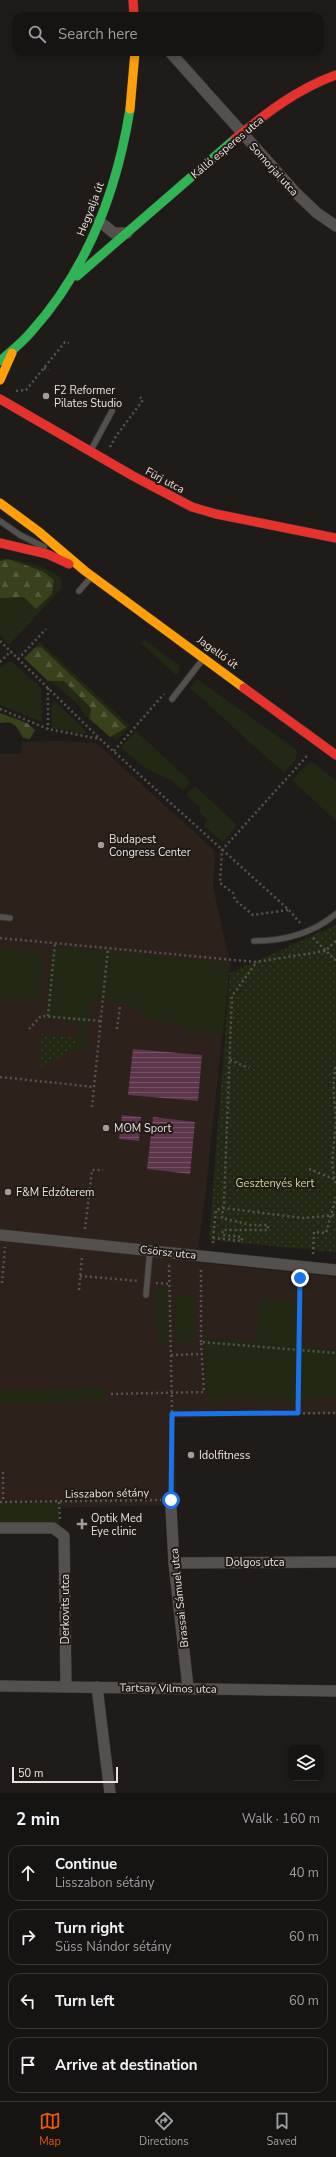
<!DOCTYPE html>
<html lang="en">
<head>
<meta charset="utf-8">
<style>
	:root { --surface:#161413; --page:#232121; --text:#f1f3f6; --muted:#9e9ea0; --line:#353333; --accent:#ea580c }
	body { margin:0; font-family:"Nunito Sans",sans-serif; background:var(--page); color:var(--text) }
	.controls { position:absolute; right:12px; bottom:12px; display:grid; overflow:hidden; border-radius:8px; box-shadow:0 2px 6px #0003 }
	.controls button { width:36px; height:36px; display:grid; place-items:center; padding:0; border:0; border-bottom:1px solid var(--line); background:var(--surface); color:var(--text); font:20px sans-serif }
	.scale { position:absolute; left:12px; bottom:10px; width:106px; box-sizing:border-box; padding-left:4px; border:2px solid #e8e3e0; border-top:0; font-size:11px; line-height:14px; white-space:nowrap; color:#e8e3e0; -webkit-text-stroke:3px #211a16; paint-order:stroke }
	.stop { position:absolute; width:12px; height:12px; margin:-9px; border:3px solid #1a73e8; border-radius:50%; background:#fff }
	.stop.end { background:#1a73e8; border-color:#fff; box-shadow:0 1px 4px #0008 }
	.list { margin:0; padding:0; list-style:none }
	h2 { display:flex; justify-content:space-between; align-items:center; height:52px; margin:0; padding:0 16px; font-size:17px }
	h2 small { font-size:13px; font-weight:400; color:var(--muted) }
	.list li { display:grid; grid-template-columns:26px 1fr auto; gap:12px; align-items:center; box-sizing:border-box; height:56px; margin:0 8px 8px; padding:0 8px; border:1px solid var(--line); border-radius:12px }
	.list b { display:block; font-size:15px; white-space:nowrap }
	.list p { margin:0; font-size:13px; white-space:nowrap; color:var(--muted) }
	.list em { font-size:13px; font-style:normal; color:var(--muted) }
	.icon { flex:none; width:22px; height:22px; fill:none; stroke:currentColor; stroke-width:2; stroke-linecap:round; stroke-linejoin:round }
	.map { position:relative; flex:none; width:336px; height:1793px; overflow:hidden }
	.search { position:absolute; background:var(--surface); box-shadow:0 2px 6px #0003; left:12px; right:12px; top:12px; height:44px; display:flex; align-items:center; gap:10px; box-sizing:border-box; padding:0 14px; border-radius:12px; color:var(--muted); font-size:15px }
	.sheet { height:308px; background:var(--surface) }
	nav { display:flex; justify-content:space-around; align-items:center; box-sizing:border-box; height:56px; border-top:1px solid var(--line); background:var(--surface); font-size:11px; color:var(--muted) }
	nav a { display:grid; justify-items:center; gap:2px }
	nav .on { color:var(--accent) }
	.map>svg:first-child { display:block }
	.built { fill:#2d211b }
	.grass { fill:#232814 }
	.forest { fill:url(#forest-firs) }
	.park { fill:url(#park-dots) }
	.water { fill:url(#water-rules) }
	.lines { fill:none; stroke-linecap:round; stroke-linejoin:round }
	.lane-casing { stroke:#393535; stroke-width:7 }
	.street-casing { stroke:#393535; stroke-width:12 }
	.fast-casing { stroke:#393535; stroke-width:10 }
	.slow-casing { stroke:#393535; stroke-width:10 }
	.jam-casing { stroke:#393535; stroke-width:10 }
	.path { stroke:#565452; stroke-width:2.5; stroke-dasharray:2 3; stroke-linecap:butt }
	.lane { stroke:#54504e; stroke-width:5.5 }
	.street { stroke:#54504e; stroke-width:11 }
	.fast { stroke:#30b455; stroke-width:9 }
	.slow { stroke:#ff9f0a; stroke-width:9 }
	.jam { stroke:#e5322d; stroke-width:9 }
	.route { stroke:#1a73e8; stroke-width:5 }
	.poi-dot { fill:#a19d9a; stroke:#211a16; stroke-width:1.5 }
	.labels { text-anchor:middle; stroke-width:4; stroke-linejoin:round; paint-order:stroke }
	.street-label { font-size:11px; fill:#e8e3e0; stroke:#211a16 }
	.poi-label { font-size:11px; fill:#e8e3e0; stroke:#211a16; text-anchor:start }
	.park-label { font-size:11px; fill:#c6da92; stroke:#211a16 }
</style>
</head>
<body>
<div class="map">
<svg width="336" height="1793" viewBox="0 0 336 1793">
	<defs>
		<pattern id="forest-firs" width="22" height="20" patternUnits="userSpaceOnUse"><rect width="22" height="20" fill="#38411b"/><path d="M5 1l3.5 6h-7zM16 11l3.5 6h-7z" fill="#555c3c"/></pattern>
		<pattern id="park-dots" width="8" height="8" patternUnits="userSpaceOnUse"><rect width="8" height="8" fill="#232814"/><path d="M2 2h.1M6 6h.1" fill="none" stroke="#383d2b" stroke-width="1.8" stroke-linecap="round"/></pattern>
		<pattern id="water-rules" width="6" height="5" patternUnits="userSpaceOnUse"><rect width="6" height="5" fill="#5d364c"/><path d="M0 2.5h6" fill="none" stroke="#745366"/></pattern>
	</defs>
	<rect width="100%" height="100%" fill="#1e1b19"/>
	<path class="built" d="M 57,741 L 96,743 L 215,851 L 213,887 L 230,963 L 205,1198 L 196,1262 L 336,1277 L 336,1414 L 175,1418 L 176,1505 L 0,1509 L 0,754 L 21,754 L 22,742 Z"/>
	<g class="grass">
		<path d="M 0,558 C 21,561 44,564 61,578 L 62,588 L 9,645 L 0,635 Z"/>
		<path d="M 144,640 L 180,666 L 179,672 L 176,675 L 141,643 Z"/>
		<path d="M 40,642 L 130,726 L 116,741 L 84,715 L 80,706 L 24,658 Z"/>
		<path d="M 11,661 L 41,688 L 42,722 L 0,705 L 0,668 Z"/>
		<path d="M 197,679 L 297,750 L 296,759 L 284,773 L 190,688 Z"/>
		<path d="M 54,701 L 86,731 L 84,734 L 52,728 L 51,706 Z"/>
		<path d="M 136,731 L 191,782 L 183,791 L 172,781 L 145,768 L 121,747 Z"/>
		<path d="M 309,763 L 314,763 L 336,781 L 336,821 L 292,780 Z"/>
		<path d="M 195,786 L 237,825 L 223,842 L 204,826 L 207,820 L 199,811 L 200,807 L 186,795 Z"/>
		<path d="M 52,946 L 230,963 L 223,1034 L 186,1031 L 186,1025 L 152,1021 L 139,1010 L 129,1007 L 129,1003 L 91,999 L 86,1048 L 73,1051 L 77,1038 L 78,1023 L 45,1019 Z"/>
		<path d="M 0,949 L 43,953 L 39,1001 L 0,998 Z"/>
		<path d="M 154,1288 L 167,1289 L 168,1343 L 158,1344 Z"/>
		<path d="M 176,1295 L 195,1296 L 195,1342 L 175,1343 Z"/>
		<path d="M 261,1298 L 299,1303 L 298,1336 L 301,1337 L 300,1346 L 336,1350 L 336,1398 L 206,1399 L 204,1338 L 256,1342 Z"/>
		<path d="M 106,1388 L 106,1400 L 0,1404 L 0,1390 Z"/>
		<path d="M 0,1502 L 59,1502 L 60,1527 L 0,1527 Z"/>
	</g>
	<g class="forest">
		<path d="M 8,559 L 42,571 L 54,580 L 52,594 L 36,609 L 24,597 L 0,598 L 0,561 Z"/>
		<path d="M 41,647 L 126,727 L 127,727 L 110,737 L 90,719 L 91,708 L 64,681 L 48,681 L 24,658 L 35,648 Z"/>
		<path d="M 0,713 L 27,723 L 35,730 L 30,739 L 23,738 C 17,727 14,720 0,723 Z"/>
	</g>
	<g class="park">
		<path d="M 336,925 L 336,1252 L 209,1240 L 230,973 Z"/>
		<path d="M 42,1034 L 77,1038 L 73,1051 L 38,1068 Z"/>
	</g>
	<g class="water">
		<path d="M 133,1049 L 202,1055 L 198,1101 L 128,1095 Z"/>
		<path d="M 122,1115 L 141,1117 L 139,1141 L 119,1139 Z"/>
		<path d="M 153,1117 L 195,1122 L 190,1174 L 147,1169 Z"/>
	</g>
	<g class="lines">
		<g class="lane-casing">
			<g id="lane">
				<path d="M 91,450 L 112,411"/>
				<path d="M 0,521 L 20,535 L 44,547"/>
				<path d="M 79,591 L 92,576"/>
				<path d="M 172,699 L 203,659"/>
				<path d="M 0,917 L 10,918"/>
				<path d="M 254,941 C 283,941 313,933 336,914"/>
				<path d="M 146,1295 L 150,1250"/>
			</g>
		</g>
		<g class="street-casing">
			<g id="street">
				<path d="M 170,52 L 295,192 L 317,213 L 336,226"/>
				<path d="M 99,221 L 114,233 L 127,233"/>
				<path d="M 0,1235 L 336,1270"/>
				<path d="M 171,1508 L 174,1563 L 188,1687"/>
				<path d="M 0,1528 L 53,1528 L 64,1536 L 66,1687"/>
				<path d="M 174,1563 L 336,1562"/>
				<path d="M 0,1686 L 336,1691"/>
				<path d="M 97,1687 L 110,1793"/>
			</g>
		</g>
		<g class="fast-casing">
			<g id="fast">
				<path d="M 77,276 L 235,139"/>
				<path d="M 0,361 C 10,352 22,343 31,332 C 87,270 117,190 130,109"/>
			</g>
		</g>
		<g class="slow-casing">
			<g id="slow">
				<path d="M 130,109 L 135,52"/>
				<path d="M 0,380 L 12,353"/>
				<path d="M 0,503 L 38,531 L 85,571 L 244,688"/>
			</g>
		</g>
		<g class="jam-casing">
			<g id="jam">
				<path d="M 133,0 L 134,16"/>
				<path d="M 235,139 C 266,113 297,89 336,75"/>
				<path d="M 0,399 L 133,476 L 192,507 L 216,514 L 336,538"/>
				<path d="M 0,543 L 47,554 L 69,564"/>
				<path d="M 244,688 L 336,755"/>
			</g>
		</g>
		<g class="path">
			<path d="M 44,368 L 49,370"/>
			<path d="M 16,391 L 26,390 L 65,342 L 69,343"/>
			<path d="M 110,447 L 116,436 L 143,400 L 140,397"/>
			<path d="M 0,641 L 100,739 L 289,910 L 301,924"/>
			<path d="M 18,659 L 46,629"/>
			<path d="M 0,662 L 11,651"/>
			<path d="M 48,688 L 48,729"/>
			<path d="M 0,709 L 48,729 L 100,739"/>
			<path d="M 114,751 L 164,694"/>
			<path d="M 288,910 L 253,915 L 235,900 L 233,893 L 220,883 L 222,850 L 307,756"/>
			<path d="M 0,938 L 256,962 L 325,951 L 336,941"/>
			<path d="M 313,938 L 336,961"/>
			<path d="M 48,1016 L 55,943"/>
			<path d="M 29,1029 L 41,1016 L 101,1021"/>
			<path d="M 117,1029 L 120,1006"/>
			<path d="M 230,1060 L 249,1068"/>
			<path d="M 336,1067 C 331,1086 335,1100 336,1119 C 336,1141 328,1162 336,1183"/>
			<path d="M 0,1077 L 94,1087"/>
			<path d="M 92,1107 L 108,948"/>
			<path d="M 309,1169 L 334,1179"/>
			<path d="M 85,1229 L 92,1170 L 103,1170"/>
			<path d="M 213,1238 L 216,1210 L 223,1208 L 224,1202 L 232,996 L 256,963"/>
			<path d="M 213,1243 L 213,1238 L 242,1241 L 242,1237 L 222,1235 L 223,1230 L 268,1230 L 268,1225 L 251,1225 L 222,1218 L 223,1208 L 303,1218 L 336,1215"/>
			<path d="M 313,1254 L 314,1232 L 326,1233 L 336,1197"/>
			<path d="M 169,1265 L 172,1414 L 171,1497"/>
			<path d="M 80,1276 L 139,1281"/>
			<path d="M 2,1283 L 5,1247"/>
			<path d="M 156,1283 L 170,1284"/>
			<path d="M 79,1290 L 82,1257"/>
			<path d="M 201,1342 L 201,1268"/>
			<path d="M 171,1355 L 202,1354"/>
			<path d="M 111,1394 L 204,1392 L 201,1342 L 336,1353"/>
			<path d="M 298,1413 L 299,1278"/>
			<path d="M 173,1414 L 336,1413"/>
			<path d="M 3,1472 L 3,1502"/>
			<path d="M 0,1502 L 161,1500"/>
			<path d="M 59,1502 L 60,1519"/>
		</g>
		<use href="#lane" class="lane"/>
		<use href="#street" class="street"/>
		<use href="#fast" class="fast"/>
		<use href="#slow" class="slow"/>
		<use href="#jam" class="jam"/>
	</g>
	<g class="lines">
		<path class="route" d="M 171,1500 L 172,1414 L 298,1413 L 300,1278"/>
	</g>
	<g class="poi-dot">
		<circle cx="46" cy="396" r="4"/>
		<circle cx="101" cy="845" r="4"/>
		<circle cx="106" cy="1128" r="4"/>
		<circle cx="8" cy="1192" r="4"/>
		<circle cx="191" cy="1455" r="4"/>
		<path d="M80 1518h4v4h4v4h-4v4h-4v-4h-4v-4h4z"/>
	</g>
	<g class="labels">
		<g class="street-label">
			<text transform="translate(227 147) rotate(-40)" y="4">Kálló esperes utca</text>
			<text transform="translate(274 169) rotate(48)" y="4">Somorjai utca</text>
			<text transform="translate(90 209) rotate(-69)" y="4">Hegyalja út</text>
			<text transform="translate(165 480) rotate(28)" y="4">Fürj utca</text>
			<text transform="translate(218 652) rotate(36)" y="4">Jagelló út</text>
			<text transform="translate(168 1252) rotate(6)" y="4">Csörsz utca</text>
			<text transform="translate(107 1493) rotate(-1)" y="4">Lisszabon sétány</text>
			<text x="255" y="1566">Dolgos utca</text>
			<text transform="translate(179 1598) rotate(-96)" y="4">Brassai Sámuel utca</text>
			<text transform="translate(65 1609) rotate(-90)" y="4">Derkovits utca</text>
			<text transform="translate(168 1688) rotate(1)" y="4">Tartsay Vilmos utca</text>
		</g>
		<g class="poi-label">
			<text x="54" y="394">F2 Reformer<tspan x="54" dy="13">Pilates Studio</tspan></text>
			<text x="109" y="843">Budapest<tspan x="109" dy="13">Congress Center</tspan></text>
			<text x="114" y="1132">MOM Sport</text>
			<text x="16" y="1196">F&amp;M Edzőterem</text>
			<text x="199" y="1459">Idolfitness</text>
			<text x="91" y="1522">Optik Med<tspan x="91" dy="13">Eye clinic</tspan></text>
		</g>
		<g class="park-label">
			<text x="275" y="1187">Gesztenyés kert</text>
		</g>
	</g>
</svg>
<div class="controls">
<button><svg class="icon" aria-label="layers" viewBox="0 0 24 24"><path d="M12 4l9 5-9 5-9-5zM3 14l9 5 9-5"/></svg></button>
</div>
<div class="scale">50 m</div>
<div class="stop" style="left:171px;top:1500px"></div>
<div class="stop end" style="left:300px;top:1278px"></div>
<div class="search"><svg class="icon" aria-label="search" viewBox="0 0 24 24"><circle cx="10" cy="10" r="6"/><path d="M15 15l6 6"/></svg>Search here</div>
</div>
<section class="sheet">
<h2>2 min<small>Walk · 160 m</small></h2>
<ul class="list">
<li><svg class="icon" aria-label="ahead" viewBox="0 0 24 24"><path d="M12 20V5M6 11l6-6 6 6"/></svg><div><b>Continue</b><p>Lisszabon sétány</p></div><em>40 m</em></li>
<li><svg class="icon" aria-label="right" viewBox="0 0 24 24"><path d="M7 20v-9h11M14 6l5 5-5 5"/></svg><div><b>Turn right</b><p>Süss Nándor sétány</p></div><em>60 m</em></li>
<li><svg class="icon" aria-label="left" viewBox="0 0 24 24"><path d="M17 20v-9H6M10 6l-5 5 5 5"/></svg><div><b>Turn left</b></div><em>60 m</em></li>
<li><svg class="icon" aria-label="arrive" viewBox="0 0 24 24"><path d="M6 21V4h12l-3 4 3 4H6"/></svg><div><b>Arrive at destination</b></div></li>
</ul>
</section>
<nav>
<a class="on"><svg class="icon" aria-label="map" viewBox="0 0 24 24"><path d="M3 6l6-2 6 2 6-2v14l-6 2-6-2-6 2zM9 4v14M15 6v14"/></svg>Map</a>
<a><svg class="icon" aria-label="directions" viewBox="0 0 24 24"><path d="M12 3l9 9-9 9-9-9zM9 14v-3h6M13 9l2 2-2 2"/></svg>Directions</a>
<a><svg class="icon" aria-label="saved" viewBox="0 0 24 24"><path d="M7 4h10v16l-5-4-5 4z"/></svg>Saved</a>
</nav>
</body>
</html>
